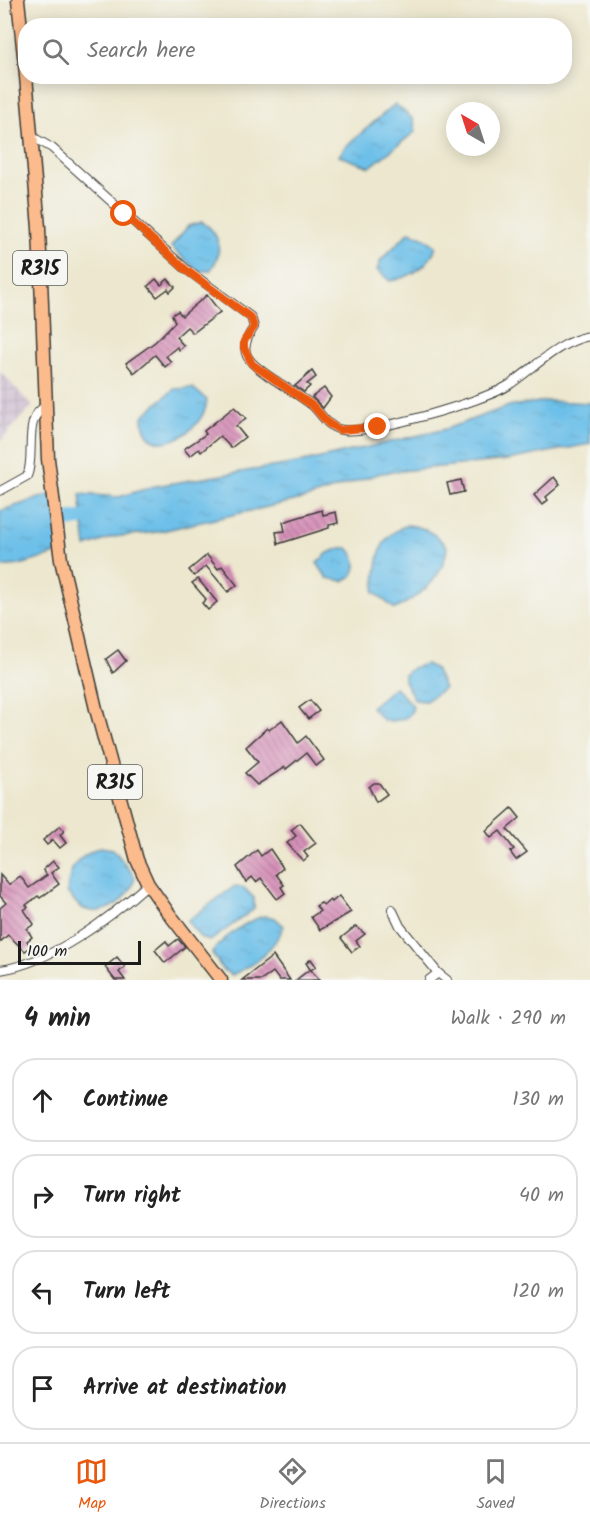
<!DOCTYPE html>
<html lang="en">
<head>
<meta charset="utf-8">
<style>
	:root { --surface:#fff; --page:#f2f2f2; --text:#222; --muted:#767676; --line:#e0e0e0; --accent:#ea580c }
	body { margin:0; font-family:Kalam,sans-serif; background:var(--page); color:var(--text) }
	.compass { position:absolute; left:446px; top:102px; width:54px; height:54px; border-radius:50%; background:var(--surface); box-shadow:0 3px 15px #0003; rotate:321deg }
	.scale { position:absolute; left:18px; bottom:15px; width:123px; box-sizing:border-box; padding-left:6px; border:3px solid #1c1c1c; border-top:0; font-size:16px; line-height:21px; white-space:nowrap; color:#1c1c1c; -webkit-text-stroke:4px #f6f6f2; paint-order:stroke }
	.stop { position:absolute; width:18px; height:18px; margin:-14px; border:4px solid #ea580c; border-radius:50%; background:#fff }
	.stop.end { background:#ea580c; border-color:#fff; box-shadow:0 2px 6px #0008 }
	.list { margin:0; padding:0; list-style:none }
	h2 { display:flex; justify-content:space-between; align-items:center; height:78px; margin:0; padding:0 24px; font-size:26px }
	h2 small { font-size:20px; font-weight:400; color:var(--muted) }
	.list li { display:grid; grid-template-columns:39px 1fr auto; gap:18px; align-items:center; box-sizing:border-box; height:84px; margin:0 12px 12px; padding:0 12px; border:2px solid var(--line); border-radius:24px }
	.list b { display:block; font-size:22px; white-space:nowrap }
	.list em { font-size:20px; font-style:normal; color:var(--muted) }
	.icon { flex:none; width:33px; height:33px; fill:none; stroke:currentColor; stroke-width:2; stroke-linecap:round; stroke-linejoin:round }
	.map { position:relative; flex:none; width:590px; height:980px; overflow:hidden }
	.search { position:absolute; background:var(--surface); box-shadow:0 3px 15px #0003; left:18px; right:18px; top:18px; height:66px; display:flex; align-items:center; gap:15px; box-sizing:border-box; padding:0 21px; border-radius:24px; color:var(--muted); font-size:22px }
	.sheet { height:462px; background:var(--surface) }
	nav { display:flex; justify-content:space-around; align-items:center; box-sizing:border-box; height:84px; border-top:2px solid var(--line); background:var(--surface); font-size:16px; color:var(--muted) }
	nav a { display:grid; justify-items:center; gap:3px }
	nav .on { color:var(--accent) }
	.map>svg:first-child { display:block }
	.industrial { fill:url(#industrial-grid) }
	.water { fill:url(#water-ripples); stroke:#446e82; stroke-width:1.5 }
	.lines { fill:none; stroke-linecap:round; stroke-linejoin:round }
	.river { stroke:#6dc0e9; stroke-width:15 }
	.building { fill:url(#building-back-hatch) }
	.minor-casing { stroke:#3b3a37; stroke-width:10 }
	.primary-casing { stroke:#3b3a37; stroke-width:15 }
	.minor { stroke:#fff; stroke-width:8 }
	.primary { stroke:#fbbb8c; stroke-width:12 }
	.route { stroke:#ea580c; stroke-width:8 }
	.labels { text-anchor:middle; stroke-width:5; stroke-linejoin:round; paint-order:stroke }
	.shield { fill:#f6f6f2; stroke:#5d5d5c; stroke-width:1.5 }
	.shield-label { font-size:20px; font-weight:bold; fill:#1c1c1c }
</style>
</head>
<body>
<div class="map">
<svg width="590" height="980" viewBox="0 0 590 980">
	<defs>
		<pattern id="industrial-grid" width="8" height="8" patternUnits="userSpaceOnUse" patternTransform="scale(1.5)"><rect width="8" height="8" fill="#cebed1"/><path d="M0 4h8M4 0v8" fill="none" stroke="#b0a3b3"/></pattern>
		<pattern id="water-ripples" width="26" height="14" patternUnits="userSpaceOnUse" patternTransform="scale(1.5)"><rect width="26" height="14" fill="#6dc0e9"/><path d="M2 4q2-2 4 0t4 0M15 11q2-2 4 0t4 0" fill="none" stroke="#5ea4c7"/></pattern>
		<pattern id="building-back-hatch" width="6" height="6" patternUnits="userSpaceOnUse" patternTransform="scale(1.5)"><rect width="6" height="6" fill="#d792b9"/><path d="M-1 5l2 2M0 0l6 6M5-1l2 2" fill="none" stroke="#ae7696"/></pattern>
	</defs>
	<rect width="100%" height="100%" fill="#f6f6f2"/>
	<filter id="ink" filterUnits="userSpaceOnUse"><feTurbulence type="fractalNoise" baseFrequency=".0167" numOctaves="2"/><feDisplacementMap in="SourceGraphic" scale="12" xChannelSelector="R" yChannelSelector="G"/><feConvolveMatrix kernelMatrix="1 2 1 2 8 2 1 2 1" color-interpolation-filters="sRGB"/></filter>
	<filter id="wash" filterUnits="userSpaceOnUse"><feTurbulence type="fractalNoise" baseFrequency=".008" numOctaves="4" result="noise"/><feDisplacementMap in="SourceGraphic" scale="24" xChannelSelector="R" yChannelSelector="G"/><feGaussianBlur stdDeviation="1.35" result="paint"/><feColorMatrix in="noise" values="0 0 0 0 0 0 0 0 0 0 0 0 0 0 0 0 0 1.4 0 .05"/><feComposite in="paint" operator="in"/></filter>
	<g filter="url(#wash)">
		<rect width="100%" height="100%" fill="#ece7ce"/>
		<path class="industrial" d="M 0,371 L 32,406 L 0,441 Z"/>
		<g class="water">
			<path d="M 395,104 L 413,119 L 416,131 L 370,167 L 339,156 L 344,148 Z"/>
			<path d="M 202,222 C 222,234 223,253 210,271 L 198,271 L 171,247 L 188,226 Z"/>
			<path d="M 409,232 L 423,237 L 436,246 C 429,267 411,277 390,281 L 377,270 L 381,260 Z"/>
			<path d="M 193,388 L 207,400 C 204,437 142,464 143,416 L 174,389 Z"/>
			<path d="M 549,401 L 590,403 L 590,444 L 508,460 L 381,473 L 307,498 L 157,532 L 113,537 L 86,547 L 80,494 L 119,497 L 155,486 L 303,462 L 446,429 L 509,406 Z"/>
			<path d="M 61,491 L 66,551 L 20,565 L 0,567 L 0,511 Z"/>
			<path d="M 407,525 C 424,526 436,534 447,547 C 444,578 421,595 395,609 L 374,592 C 378,561 375,538 407,525 Z"/>
			<path d="M 341,548 L 348,548 C 356,556 360,567 351,577 L 343,581 L 327,578 L 317,563 L 328,553 Z"/>
			<path d="M 426,664 L 435,669 L 444,688 L 426,701 L 415,700 L 404,681 L 404,675 L 412,668 Z"/>
			<path d="M 395,687 L 413,706 C 411,721 395,722 383,720 L 371,707 Z"/>
			<path d="M 100,847 L 113,849 L 135,877 C 132,898 105,918 84,909 C 76,905 72,898 67,892 C 69,867 77,856 100,847 Z"/>
			<path d="M 235,886 L 244,888 L 254,898 L 254,909 L 210,941 L 200,937 L 187,921 Z"/>
			<path d="M 264,916 L 275,918 L 284,926 C 273,950 256,964 232,975 L 223,970 L 212,953 C 222,938 246,921 264,916 Z"/>
		</g>
		<g class="lines">
			<path class="river" d="M 45,524 L 101,515"/>
		</g>
		<g id="blocks">
			<g class="building">
				<path d="M 156,279 L 161,285 L 168,279 L 175,287 L 170,292 L 168,289 L 157,297 L 148,286 Z"/>
				<path d="M 207,295 L 220,312 L 193,333 L 187,327 L 176,337 L 184,346 L 179,350 L 177,347 L 166,356 L 171,362 L 165,367 L 155,355 L 134,373 L 126,363 L 155,342 L 175,322 L 172,315 L 178,311 L 182,316 Z"/>
				<path d="M 312,371 L 316,377 L 307,384 L 310,386 L 304,392 L 295,386 Z"/>
				<path d="M 324,388 L 331,397 L 323,408 L 312,397 Z"/>
				<path d="M 234,407 L 246,418 L 236,426 L 245,437 L 231,448 L 220,436 L 201,452 L 199,449 L 190,456 L 184,449 L 206,434 L 204,431 Z"/>
				<path d="M 554,477 L 560,485 L 546,497 L 548,500 L 542,505 L 534,495 Z"/>
				<path d="M 461,480 L 464,492 L 450,495 L 447,483 Z"/>
				<path d="M 322,510 L 323,515 L 336,512 L 338,523 L 329,525 L 329,528 L 278,544 L 276,532 L 285,531 L 283,522 Z"/>
				<path d="M 207,555 L 218,569 L 222,566 L 237,585 L 228,592 L 206,566 L 194,576 L 189,570 Z"/>
				<path d="M 198,579 L 217,602 L 208,610 L 202,603 L 206,599 L 192,583 Z"/>
				<path d="M 118,650 L 126,661 L 113,673 L 106,659 Z"/>
				<path d="M 310,700 L 319,711 L 308,719 L 299,708 Z"/>
				<path d="M 282,720 L 298,743 L 306,736 L 324,760 L 316,766 L 306,753 L 286,769 L 285,767 L 257,785 L 245,773 L 258,762 L 246,747 L 267,728 L 269,730 Z"/>
				<path d="M 374,783 L 379,783 L 387,794 L 376,802 L 369,787 Z"/>
				<path d="M 512,808 L 520,818 L 507,829 L 527,852 L 516,860 L 510,852 L 514,849 L 500,831 L 491,838 L 486,831 Z"/>
				<path d="M 300,823 L 316,843 L 304,852 L 308,857 L 303,861 L 287,843 L 296,836 L 291,830 Z"/>
				<path d="M 60,826 L 64,831 L 60,835 L 66,843 L 60,848 L 53,840 L 47,845 L 43,840 Z"/>
				<path d="M 270,849 L 283,868 L 276,874 L 284,885 L 281,887 L 285,893 L 277,899 L 261,878 L 256,882 L 252,877 L 246,882 L 237,867 L 257,850 L 261,856 Z"/>
				<path d="M 53,861 L 59,867 L 51,873 L 59,884 L 40,898 L 38,896 L 26,905 L 28,907 L 24,910 L 34,924 L 27,929 L 32,937 L 27,941 L 31,947 L 25,951 L 8,935 L 0,942 L 0,908 L 6,903 L 0,896 L 0,875 L 9,885 L 20,876 L 29,888 L 47,875 L 43,870 Z"/>
				<path d="M 339,896 L 351,912 L 320,930 L 311,917 L 320,911 L 316,906 L 321,903 L 324,905 L 330,900 L 332,902 Z"/>
				<path d="M 356,926 L 365,934 L 356,941 L 360,946 L 352,952 L 341,938 Z"/>
				<path d="M 178,939 L 185,947 L 165,963 L 155,950 L 166,941 L 169,946 Z"/>
				<path d="M 273,956 L 290,980 L 279,980 L 273,972 L 262,980 L 242,980 Z"/>
				<path d="M 117,957 L 125,967 L 119,972 L 125,980 L 115,980 L 105,967 Z"/>
				<path d="M 311,959 L 316,966 L 311,970 L 319,980 L 296,980 L 310,969 L 306,963 Z"/>
			</g>
		</g>
	</g>
	<g filter="url(#ink)">
		<use href="#blocks" fill-opacity="0" stroke="#3b3a37" stroke-width="1.5"/>
		<g class="lines">
			<g class="minor-casing">
				<g id="minor">
					<path d="M 31,136 L 52,148 L 186,269 L 251,317 L 254,327 C 236,353 248,361 270,377 C 284,386 299,395 312,405 C 321,413 326,425 338,429 C 362,438 487,400 509,385 C 534,368 559,341 590,336"/>
					<path d="M 0,491 L 27,476 C 36,457 22,417 46,406"/>
					<path d="M 392,909 L 400,926 L 438,973 L 429,980"/>
					<path d="M 0,970 C 51,963 110,918 148,884"/>
					<path d="M 438,973 L 447,980"/>
				</g>
			</g>
			<g class="primary-casing">
				<g id="primary">
					<path d="M 18,0 L 26,75"/>
					<path d="M 26,76 L 39,228 L 48,459 L 61,560 L 96,709 L 137,860 L 148,884 L 167,911 L 221,980"/>
				</g>
			</g>
			<use href="#minor" class="minor"/>
			<use href="#primary" class="primary"/>
		</g>
	</g>
	<g class="lines" filter="url(#ink)">
		<path class="route" d="M 124,214 L 186,270 L 251,318 L 254,327 L 244,341 L 244,348 L 252,364 L 313,406 L 329,424 L 340,430 L 378,427"/>
	</g>
	<g class="labels">
		<g class="shield">
			<rect x="13" y="251" width="54" height="34" rx="4.5"/>
			<rect x="88" y="765" width="54" height="34" rx="4.5"/>
		</g>
		<g class="shield-label">
			<text x="40" y="275">R315</text>
			<text x="115" y="789">R315</text>
		</g>
	</g>
</svg>
<svg class="compass" viewBox="-18 -18 36 36"><path d="M0-13l5 13h-10z" fill="#e53935"/><path d="M0 13l5-13h-10z" fill="#767676"/></svg>
<div class="scale">100 m</div>
<div class="stop" style="left:124px;top:214px"></div>
<div class="stop end" style="left:378px;top:427px"></div>
<div class="search"><svg class="icon" aria-label="search" viewBox="0 0 24 24"><circle cx="10" cy="10" r="6"/><path d="M15 15l6 6"/></svg>Search here</div>
</div>
<section class="sheet">
<h2>4 min<small>Walk · 290 m</small></h2>
<ul class="list">
<li><svg class="icon" aria-label="ahead" viewBox="0 0 24 24"><path d="M12 20V5M6 11l6-6 6 6"/></svg><div><b>Continue</b></div><em>130 m</em></li>
<li><svg class="icon" aria-label="right" viewBox="0 0 24 24"><path d="M7 20v-9h11M14 6l5 5-5 5"/></svg><div><b>Turn right</b></div><em>40 m</em></li>
<li><svg class="icon" aria-label="left" viewBox="0 0 24 24"><path d="M17 20v-9H6M10 6l-5 5 5 5"/></svg><div><b>Turn left</b></div><em>120 m</em></li>
<li><svg class="icon" aria-label="arrive" viewBox="0 0 24 24"><path d="M6 21V4h12l-3 4 3 4H6"/></svg><div><b>Arrive at destination</b></div></li>
</ul>
</section>
<nav>
<a class="on"><svg class="icon" aria-label="map" viewBox="0 0 24 24"><path d="M3 6l6-2 6 2 6-2v14l-6 2-6-2-6 2zM9 4v14M15 6v14"/></svg>Map</a>
<a><svg class="icon" aria-label="directions" viewBox="0 0 24 24"><path d="M12 3l9 9-9 9-9-9zM9 14v-3h6M13 9l2 2-2 2"/></svg>Directions</a>
<a><svg class="icon" aria-label="saved" viewBox="0 0 24 24"><path d="M7 4h10v16l-5-4-5 4z"/></svg>Saved</a>
</nav>
</body>
</html>
